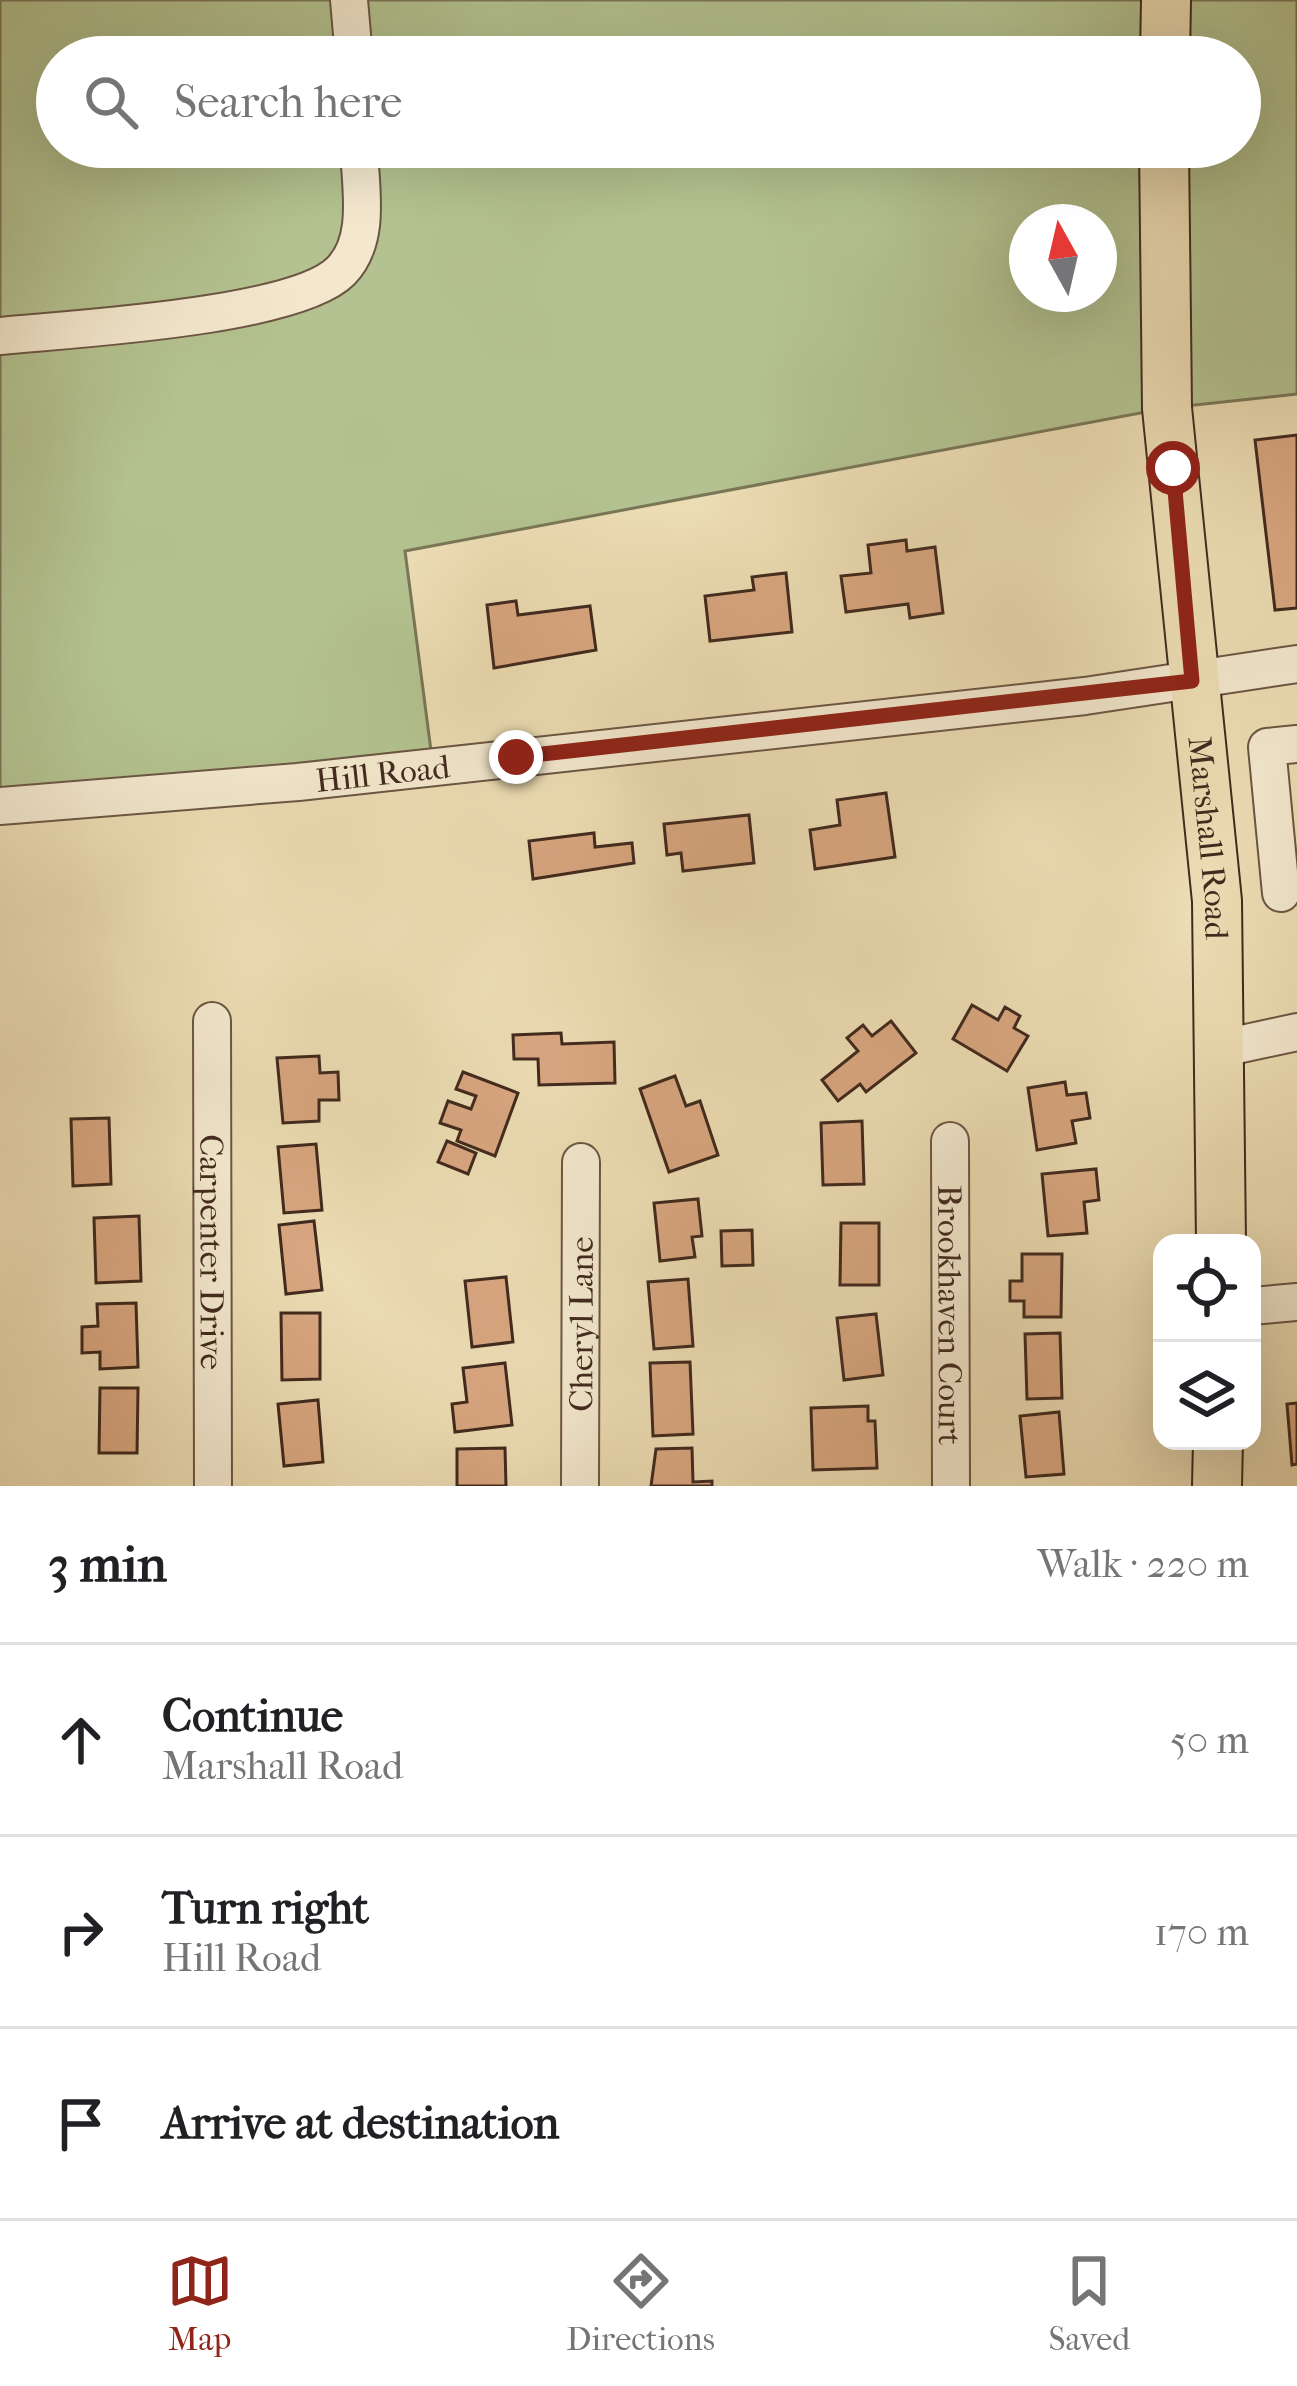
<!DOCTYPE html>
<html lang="en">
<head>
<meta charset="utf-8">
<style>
	:root { --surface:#fff; --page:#f6f6f6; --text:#202124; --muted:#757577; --line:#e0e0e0; --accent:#8f2418 }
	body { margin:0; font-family:"IM FELL French Canon",serif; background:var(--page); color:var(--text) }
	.controls { position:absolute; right:36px; bottom:36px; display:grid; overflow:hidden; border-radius:24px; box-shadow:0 12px 48px #0002 }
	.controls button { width:108px; height:108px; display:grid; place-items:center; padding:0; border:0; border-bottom:3px solid var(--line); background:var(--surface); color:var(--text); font:60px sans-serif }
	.compass { position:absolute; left:1009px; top:204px; width:108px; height:108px; border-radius:50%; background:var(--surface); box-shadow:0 12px 48px #0002; rotate:352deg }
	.stop { position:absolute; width:36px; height:36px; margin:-27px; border:9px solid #8f2418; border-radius:50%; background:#fff }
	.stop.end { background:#8f2418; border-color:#fff; box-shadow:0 3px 12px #0008 }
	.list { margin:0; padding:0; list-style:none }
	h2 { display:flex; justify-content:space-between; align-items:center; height:156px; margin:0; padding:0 48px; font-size:51px }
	h2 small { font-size:39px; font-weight:400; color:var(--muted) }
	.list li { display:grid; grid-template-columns:78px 1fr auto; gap:36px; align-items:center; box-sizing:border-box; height:192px; padding:0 48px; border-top:3px solid var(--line) }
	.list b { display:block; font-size:45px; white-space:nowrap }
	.list p { margin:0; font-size:39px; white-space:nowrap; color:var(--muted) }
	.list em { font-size:39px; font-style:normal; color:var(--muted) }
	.icon { flex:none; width:66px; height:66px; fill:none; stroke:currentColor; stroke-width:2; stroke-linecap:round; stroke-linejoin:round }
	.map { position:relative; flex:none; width:1297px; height:1486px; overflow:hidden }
	.search { position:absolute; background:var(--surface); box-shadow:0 12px 48px #0002; left:36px; right:36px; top:36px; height:132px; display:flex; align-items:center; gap:30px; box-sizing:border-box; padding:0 42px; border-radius:66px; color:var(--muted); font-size:45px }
	.sheet { height:732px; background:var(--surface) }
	nav { display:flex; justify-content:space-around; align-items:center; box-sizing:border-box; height:168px; border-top:3px solid var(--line); background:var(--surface); font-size:33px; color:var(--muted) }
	nav a { display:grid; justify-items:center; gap:6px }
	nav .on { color:var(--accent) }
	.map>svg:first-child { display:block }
	.green { fill:#b3c290; stroke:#7a7657; stroke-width:3; fill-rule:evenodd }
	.building { fill:#d8a680; stroke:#412a1e; stroke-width:3 }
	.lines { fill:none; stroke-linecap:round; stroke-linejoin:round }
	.minor-casing { stroke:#6c5643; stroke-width:40 }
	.major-casing { stroke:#412a1e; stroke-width:52 }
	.minor { stroke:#f3e8ce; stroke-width:36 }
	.major { stroke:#ecdcb3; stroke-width:48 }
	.route { stroke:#8f2418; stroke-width:15 }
	.labels { text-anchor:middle; stroke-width:12; stroke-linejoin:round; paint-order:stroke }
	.street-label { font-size:33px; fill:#412a1e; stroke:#f3e8ce }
</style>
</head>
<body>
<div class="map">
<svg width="1297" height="1486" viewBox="0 0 1297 1486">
	<rect width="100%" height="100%" fill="#ecdcb3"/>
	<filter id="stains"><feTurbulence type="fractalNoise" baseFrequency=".00167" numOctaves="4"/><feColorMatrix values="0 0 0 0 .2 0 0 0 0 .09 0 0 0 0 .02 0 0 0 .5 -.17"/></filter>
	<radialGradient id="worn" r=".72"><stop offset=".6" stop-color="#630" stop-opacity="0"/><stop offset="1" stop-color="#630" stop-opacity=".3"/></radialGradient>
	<path class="green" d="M 0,0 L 1297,0 L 1297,394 L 1167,408 L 405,551 L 433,766 L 0,806 ZM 57,57 L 1240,57 L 1240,147 L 57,147 ZM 1027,222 L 1099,222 L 1099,294 L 1027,294 Z"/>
	<g class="building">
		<path d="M 1297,435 L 1297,608 L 1275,610 L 1255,440 Z"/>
		<path d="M 906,540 L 907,551 L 935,547 L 943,613 L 910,618 L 908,604 L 846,612 L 841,576 L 871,573 L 868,545 Z"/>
		<path d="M 786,573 L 792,632 L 710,641 L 705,596 L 754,590 L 752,577 Z"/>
		<path d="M 516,601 L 518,615 L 590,606 L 596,650 L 494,668 L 487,605 Z"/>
		<path d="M 886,793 L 895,857 L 815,869 L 810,830 L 840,825 L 837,800 Z"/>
		<path d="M 749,815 L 754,863 L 683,871 L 681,853 L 667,855 L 664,824 Z"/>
		<path d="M 594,833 L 595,847 L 632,843 L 634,863 L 533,879 L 529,841 Z"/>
		<path d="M 972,1005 L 998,1020 L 1005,1007 L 1020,1016 L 1014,1028 L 1028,1036 L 1007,1071 L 953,1039 Z"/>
		<path d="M 891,1021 L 916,1053 L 866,1092 L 860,1084 L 838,1101 L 822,1080 L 858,1051 L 847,1038 L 863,1025 L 872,1036 Z"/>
		<path d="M 561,1033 L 562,1044 L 614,1042 L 615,1083 L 539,1085 L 538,1059 L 514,1059 L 513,1035 Z"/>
		<path d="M 319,1056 L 320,1073 L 338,1072 L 339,1100 L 319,1100 L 319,1121 L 283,1123 L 277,1058 Z"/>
		<path d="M 463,1072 L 518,1093 L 495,1156 L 457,1141 L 461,1130 L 440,1123 L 448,1101 L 471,1109 L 476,1096 L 456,1089 Z"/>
		<path d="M 675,1076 L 686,1106 L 700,1101 L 718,1155 L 669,1172 L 640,1089 Z"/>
		<path d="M 1065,1082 L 1067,1095 L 1086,1093 L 1090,1118 L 1072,1121 L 1076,1143 L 1037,1150 L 1028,1088 Z"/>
		<path d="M 109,1118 L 111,1184 L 73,1186 L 71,1119 Z"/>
		<path d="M 862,1121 L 864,1184 L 823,1185 L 821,1123 Z"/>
		<path d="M 447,1141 L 476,1153 L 468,1174 L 438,1162 Z"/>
		<path d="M 316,1144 L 322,1210 L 284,1213 L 278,1147 Z"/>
		<path d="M 1096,1169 L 1099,1200 L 1084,1202 L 1087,1233 L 1048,1236 L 1042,1174 Z"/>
		<path d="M 698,1199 L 702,1236 L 692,1237 L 695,1257 L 660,1261 L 654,1203 Z"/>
		<path d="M 139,1216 L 141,1281 L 96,1283 L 94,1218 Z"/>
		<path d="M 314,1221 L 322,1290 L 286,1294 L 279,1225 Z"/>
		<path d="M 841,1223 L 879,1223 L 879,1285 L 840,1285 Z"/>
		<path d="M 752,1230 L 753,1265 L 722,1266 L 721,1231 Z"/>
		<path d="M 1022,1254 L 1062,1254 L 1061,1317 L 1024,1317 L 1024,1301 L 1010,1301 L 1010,1281 L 1022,1281 Z"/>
		<path d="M 506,1277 L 513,1342 L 472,1347 L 465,1281 Z"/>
		<path d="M 688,1279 L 693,1346 L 654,1349 L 648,1282 Z"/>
		<path d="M 136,1303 L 138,1367 L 100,1369 L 100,1352 L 82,1353 L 82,1327 L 98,1326 L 97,1304 Z"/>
		<path d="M 281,1313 L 320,1313 L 320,1379 L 282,1380 Z"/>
		<path d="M 876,1314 L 883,1375 L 844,1380 L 837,1318 Z"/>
		<path d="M 1060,1333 L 1062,1398 L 1027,1399 L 1025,1334 Z"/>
		<path d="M 690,1362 L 693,1434 L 653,1436 L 650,1363 Z"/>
		<path d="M 505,1363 L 512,1425 L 455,1432 L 452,1404 L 467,1402 L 463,1368 Z"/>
		<path d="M 100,1388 L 138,1388 L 137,1453 L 99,1453 Z"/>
		<path d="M 318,1400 L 323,1462 L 284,1466 L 278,1404 Z"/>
		<path d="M 1297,1403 L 1297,1464 L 1292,1465 L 1287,1404 Z"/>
		<path d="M 868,1406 L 868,1421 L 875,1421 L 877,1468 L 813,1470 L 811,1408 Z"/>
		<path d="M 1059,1412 L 1064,1474 L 1026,1477 L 1020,1416 Z"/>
		<path d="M 505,1448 L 506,1486 L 457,1486 L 457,1449 Z"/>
		<path d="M 692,1448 L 693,1482 L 712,1481 L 712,1486 L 651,1486 L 656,1449 Z"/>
	</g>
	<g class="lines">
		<g class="minor-casing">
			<g id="minor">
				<path d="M 349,0 L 354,57"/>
				<path d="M 0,336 C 71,329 296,317 341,271 C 372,239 360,187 359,147"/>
				<path id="s1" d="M 0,806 L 298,782 L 1085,696 L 1297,664"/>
				<path d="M 1281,893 L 1267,747 L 1297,744"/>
				<path id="s2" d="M 212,1021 L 213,1486"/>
				<path d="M 1223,1048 L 1297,1032"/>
				<path id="s3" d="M 950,1141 L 951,1486"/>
				<path d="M 1252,1306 L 1297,1302"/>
				<path id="s4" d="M 580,1486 L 581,1162"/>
			</g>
		</g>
		<g class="major-casing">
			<g id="major">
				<path d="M 1165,57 L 1166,0"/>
				<path id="s5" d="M 1164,147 L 1167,408 L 1217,901 L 1221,1243"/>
				<path d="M 1217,1486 L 1218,1441"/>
			</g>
		</g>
		<use href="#minor" class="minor"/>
		<use href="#major" class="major"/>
	</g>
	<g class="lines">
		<path class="route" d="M 516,757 L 1192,681 L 1173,468"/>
	</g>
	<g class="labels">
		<g class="street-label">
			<text dy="12" stroke="none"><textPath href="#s1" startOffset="384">Hill Road</textPath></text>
			<text dy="12" stroke="none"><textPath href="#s5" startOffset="693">Marshall Road</textPath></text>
			<text dy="12" stroke="none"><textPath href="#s2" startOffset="231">Carpenter Drive</textPath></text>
			<text dy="12" stroke="none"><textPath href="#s3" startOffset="174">Brookhaven Court</textPath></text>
			<text dy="12" stroke="none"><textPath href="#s4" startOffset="162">Cheryl Lane</textPath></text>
		</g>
	</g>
	<rect width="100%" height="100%" filter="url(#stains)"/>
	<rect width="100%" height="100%" fill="url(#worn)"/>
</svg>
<div class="controls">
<button><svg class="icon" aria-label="locate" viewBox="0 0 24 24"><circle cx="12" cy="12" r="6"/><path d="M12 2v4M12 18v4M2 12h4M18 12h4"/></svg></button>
<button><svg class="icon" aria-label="layers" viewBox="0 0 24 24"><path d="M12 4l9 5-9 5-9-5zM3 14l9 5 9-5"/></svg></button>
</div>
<svg class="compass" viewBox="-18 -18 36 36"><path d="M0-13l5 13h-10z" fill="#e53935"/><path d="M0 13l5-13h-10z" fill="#757577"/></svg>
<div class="stop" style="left:1173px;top:468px"></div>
<div class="stop end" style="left:516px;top:757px"></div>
<div class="search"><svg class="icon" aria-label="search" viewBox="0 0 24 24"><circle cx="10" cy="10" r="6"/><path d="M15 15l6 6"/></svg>Search here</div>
</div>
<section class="sheet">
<h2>3 min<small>Walk · 220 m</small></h2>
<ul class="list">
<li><svg class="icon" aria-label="ahead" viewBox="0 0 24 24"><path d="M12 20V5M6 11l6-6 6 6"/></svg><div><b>Continue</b><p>Marshall Road</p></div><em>50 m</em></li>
<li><svg class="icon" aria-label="right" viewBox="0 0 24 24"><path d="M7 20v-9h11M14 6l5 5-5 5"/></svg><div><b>Turn right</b><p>Hill Road</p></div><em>170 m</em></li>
<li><svg class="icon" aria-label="arrive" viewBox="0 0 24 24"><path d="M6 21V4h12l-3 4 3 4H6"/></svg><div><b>Arrive at destination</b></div></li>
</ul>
</section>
<nav>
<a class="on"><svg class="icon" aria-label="map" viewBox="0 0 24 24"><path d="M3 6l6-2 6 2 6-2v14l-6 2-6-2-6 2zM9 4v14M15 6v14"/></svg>Map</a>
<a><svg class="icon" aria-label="directions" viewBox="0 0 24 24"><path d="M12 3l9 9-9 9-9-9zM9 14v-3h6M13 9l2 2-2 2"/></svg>Directions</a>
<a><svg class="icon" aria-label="saved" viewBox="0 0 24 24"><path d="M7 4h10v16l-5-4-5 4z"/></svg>Saved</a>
</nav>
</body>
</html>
